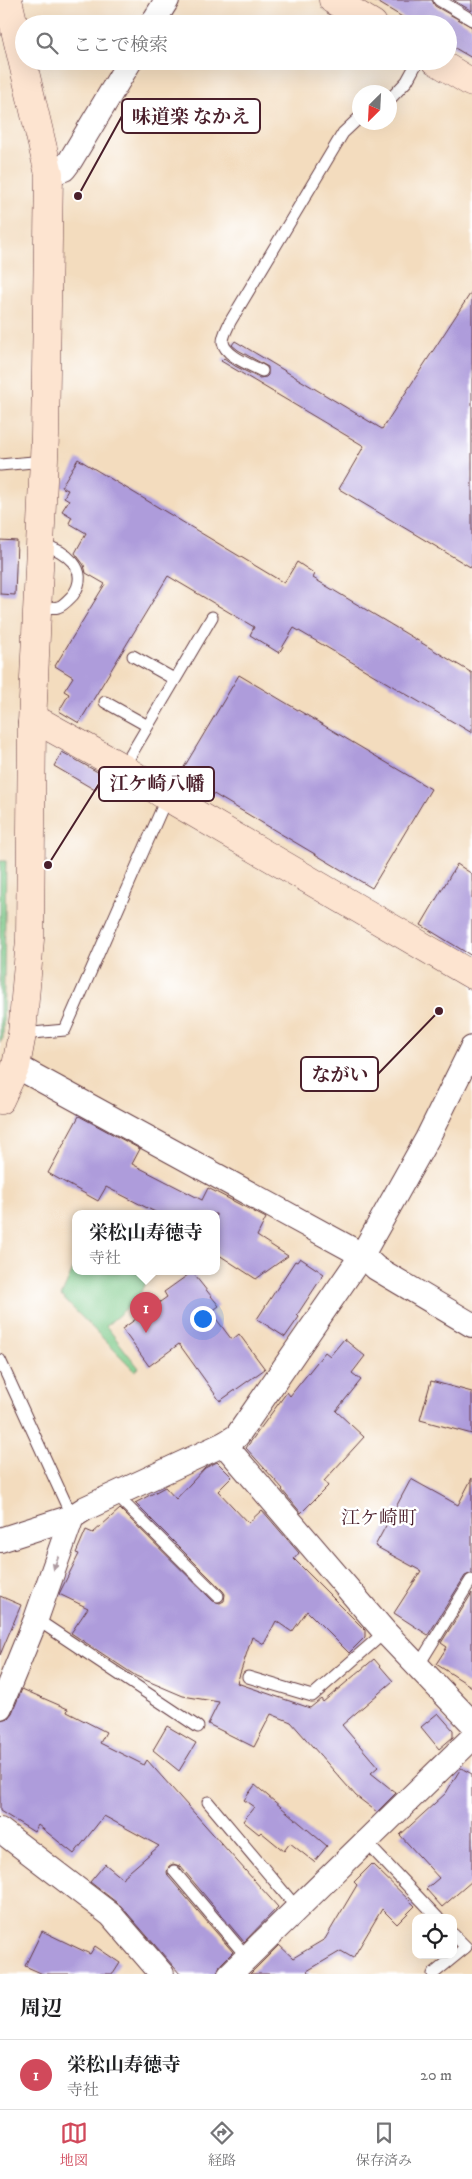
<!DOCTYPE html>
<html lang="ja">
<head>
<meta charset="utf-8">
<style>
	:root { --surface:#fff; --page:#f2f2f2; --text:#202124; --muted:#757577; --line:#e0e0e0; --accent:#d1495b }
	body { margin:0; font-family:"IM FELL DW Pica","Noto Serif JP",serif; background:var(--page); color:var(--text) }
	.controls { position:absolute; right:15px; bottom:15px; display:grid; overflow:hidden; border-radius:10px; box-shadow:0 5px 20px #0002 }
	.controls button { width:45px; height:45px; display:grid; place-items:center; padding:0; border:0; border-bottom:1px solid var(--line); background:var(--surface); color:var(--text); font:25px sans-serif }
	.compass { position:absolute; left:352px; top:85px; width:45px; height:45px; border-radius:50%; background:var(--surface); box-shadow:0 5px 20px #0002; rotate:204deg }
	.you { position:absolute; left:202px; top:1318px; width:18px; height:18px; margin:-12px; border:4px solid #fff; border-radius:50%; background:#1a73e8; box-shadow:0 0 0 8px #1a73e833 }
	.badge { display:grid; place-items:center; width:32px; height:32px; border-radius:50%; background:var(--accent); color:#fff; font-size:16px; font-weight:700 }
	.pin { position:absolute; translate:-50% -41px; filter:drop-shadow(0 1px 2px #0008) }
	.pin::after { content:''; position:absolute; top:26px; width:18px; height:15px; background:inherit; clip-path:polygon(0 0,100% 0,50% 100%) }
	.popup { position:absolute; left:72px; top:1210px; width:148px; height:65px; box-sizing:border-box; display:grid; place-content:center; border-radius:10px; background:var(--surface); filter:drop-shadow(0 1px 4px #0005); font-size:16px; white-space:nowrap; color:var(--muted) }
	.popup b { font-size:19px; color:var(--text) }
	.popup::after { content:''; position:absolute; left:50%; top:100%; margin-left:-10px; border:10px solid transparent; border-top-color:var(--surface) }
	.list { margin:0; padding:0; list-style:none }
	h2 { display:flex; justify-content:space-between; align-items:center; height:65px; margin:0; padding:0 20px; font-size:21px }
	h2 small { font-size:16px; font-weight:400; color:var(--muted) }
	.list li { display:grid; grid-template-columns:32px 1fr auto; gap:15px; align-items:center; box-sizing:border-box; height:70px; padding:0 20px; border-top:1px solid var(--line) }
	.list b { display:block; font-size:19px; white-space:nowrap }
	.list p { margin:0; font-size:16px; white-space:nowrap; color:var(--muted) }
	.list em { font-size:16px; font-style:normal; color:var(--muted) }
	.icon { flex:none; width:28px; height:28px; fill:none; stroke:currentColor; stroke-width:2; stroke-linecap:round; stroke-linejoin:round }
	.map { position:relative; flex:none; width:472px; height:1974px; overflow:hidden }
	.search { position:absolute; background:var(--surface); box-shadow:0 5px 20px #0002; left:15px; right:15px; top:15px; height:55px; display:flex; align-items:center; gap:12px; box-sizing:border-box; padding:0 18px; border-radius:28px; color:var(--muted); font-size:19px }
	.sheet { height:135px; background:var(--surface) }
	nav { display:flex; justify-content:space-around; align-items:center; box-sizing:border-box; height:70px; border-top:1px solid var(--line); background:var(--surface); font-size:14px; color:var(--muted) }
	nav a { display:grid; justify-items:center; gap:2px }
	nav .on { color:var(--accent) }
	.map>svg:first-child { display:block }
	.green { fill:#7cc988; stroke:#63745a }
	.building { fill:#ae9cdb }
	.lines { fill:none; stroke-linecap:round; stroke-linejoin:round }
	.lane-casing { stroke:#633b41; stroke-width:13 }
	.street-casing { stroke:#633b41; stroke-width:26 }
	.secondary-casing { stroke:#633b41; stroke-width:29 }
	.lane { stroke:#fff; stroke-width:11 }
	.street { stroke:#fff; stroke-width:24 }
	.secondary { stroke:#fde4d0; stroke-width:28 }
	.oneway { fill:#ae9aa0 }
	.labels { text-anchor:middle; stroke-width:5; stroke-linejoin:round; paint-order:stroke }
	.neighbourhood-label { font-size:19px; fill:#4a1f2b; stroke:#fff }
	.leader { fill:none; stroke:#4a1f2b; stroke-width:2 }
	.callout-dot { fill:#4a1f2b; stroke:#fff; stroke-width:2 }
	.callout { fill:#fff; stroke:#4a1f2b; stroke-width:2 }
	.callout-label { font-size:19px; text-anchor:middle; font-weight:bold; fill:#4a1f2b }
</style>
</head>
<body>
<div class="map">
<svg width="472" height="1974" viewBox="0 0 472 1974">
	<rect width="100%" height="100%" fill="#fff"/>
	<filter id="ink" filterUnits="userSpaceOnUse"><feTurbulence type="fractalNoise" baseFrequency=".02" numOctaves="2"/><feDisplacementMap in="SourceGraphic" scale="10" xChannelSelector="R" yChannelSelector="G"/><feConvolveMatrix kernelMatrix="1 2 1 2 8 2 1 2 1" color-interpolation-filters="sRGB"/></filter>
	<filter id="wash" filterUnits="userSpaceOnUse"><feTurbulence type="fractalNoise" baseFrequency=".0096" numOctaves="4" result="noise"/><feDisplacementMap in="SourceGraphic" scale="20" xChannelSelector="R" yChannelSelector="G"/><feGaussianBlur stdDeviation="1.12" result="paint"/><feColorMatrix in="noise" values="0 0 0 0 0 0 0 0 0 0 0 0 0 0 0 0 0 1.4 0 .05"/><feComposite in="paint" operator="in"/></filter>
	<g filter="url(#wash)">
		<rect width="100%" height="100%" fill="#f3dcbe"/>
		<g class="green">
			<path d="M 0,861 L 6,861 L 3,1038 L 0,1043 Z"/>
			<path d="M 76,1263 L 76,1272 L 151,1272 L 137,1299 L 106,1326 L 139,1368 L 135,1371 L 61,1296 Z"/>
		</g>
		<g id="blocks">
			<g class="building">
				<path d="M 374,0 L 432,0 L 435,6 L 472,27 L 472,58 L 448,44 L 448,24 L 414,24 Z"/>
				<path d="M 453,0 L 472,0 L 472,11 Z"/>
				<path d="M 472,291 L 472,568 L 339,489 L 364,446 L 221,361 L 224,358 L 235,366 L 259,378 L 266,377 L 268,375 L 268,367 L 238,350 L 232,345 L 235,341 L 382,429 Z"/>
				<path d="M 78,459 L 284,583 L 297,562 L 315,574 L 313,578 L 472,673 L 472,733 L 294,628 L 279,653 L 250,635 L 254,627 L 168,576 L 79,723 L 59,711 L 69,694 L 64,691 L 73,677 L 55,666 L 105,584 L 86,573 L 84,565 L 75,553 L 86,533 L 69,523 L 72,517 L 62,511 L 69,500 L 64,497 L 68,490 L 61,487 Z"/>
				<path d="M 0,540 L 17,541 L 15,595 L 0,594 Z"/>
				<path d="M 239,675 L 431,789 L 372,888 L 180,774 Z"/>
				<path d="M 62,752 L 103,775 L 95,790 L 54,766 Z"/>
				<path d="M 457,864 L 472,874 L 472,956 L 421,925 Z"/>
				<path d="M 79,1116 L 140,1149 L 132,1164 L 202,1200 L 208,1188 L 266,1218 L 257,1236 L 288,1256 L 256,1279 L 216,1253 L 216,1214 L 159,1214 L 106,1187 L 98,1201 L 48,1173 Z"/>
				<path d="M 300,1258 L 324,1274 L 297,1315 L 299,1317 L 285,1337 L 257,1319 L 295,1261 L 297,1262 Z"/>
				<path d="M 192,1272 L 219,1306 L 211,1312 L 232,1340 L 239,1334 L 265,1369 L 220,1401 L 179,1344 L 149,1366 L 122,1329 L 167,1297 L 164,1292 Z"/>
				<path d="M 344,1339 L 365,1356 L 352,1373 L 361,1380 L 336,1411 L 364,1437 L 324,1481 L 328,1486 L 301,1513 L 282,1490 L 283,1489 L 246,1448 L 287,1392 L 290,1396 L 325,1352 L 330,1356 Z"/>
				<path d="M 431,1381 L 472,1392 L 472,1434 L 420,1420 Z"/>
				<path d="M 217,1462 L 232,1477 L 218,1491 L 248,1523 L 262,1510 L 299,1553 L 294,1559 L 365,1630 L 365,1637 L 349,1653 L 307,1611 L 292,1632 L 276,1621 L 264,1644 L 252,1637 L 237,1683 L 310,1708 L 321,1699 L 323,1702 L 374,1659 L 393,1681 L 342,1725 L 378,1767 L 371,1773 L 396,1793 L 377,1812 L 356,1796 L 291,1722 L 271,1714 L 254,1747 L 208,1724 L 219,1702 L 183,1696 L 136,1676 L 71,1633 L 88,1608 L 59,1594 L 79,1554 L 76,1553 L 86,1530 L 93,1533 L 120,1509 L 213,1601 L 220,1603 L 224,1601 L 225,1594 L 223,1591 L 135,1503 L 165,1487 L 176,1499 L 205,1468 Z"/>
				<path d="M 472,1478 L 472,1573 L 465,1576 L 428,1635 L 394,1613 L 421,1571 L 375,1546 L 411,1479 L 458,1505 Z"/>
				<path d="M 472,1593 L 472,1687 L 436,1664 L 447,1647 L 441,1643 Z"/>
				<path d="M 0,1596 L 21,1605 L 0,1655 Z"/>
				<path d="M 22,1689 L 68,1709 L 67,1712 L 106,1732 L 100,1743 L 144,1765 L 147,1760 L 278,1907 L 244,1942 L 180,1866 L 173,1864 L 169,1866 L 167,1872 L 168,1876 L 233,1952 L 220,1965 L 217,1974 L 180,1974 L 121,1906 L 90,1882 L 105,1864 L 122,1878 L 159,1846 L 104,1816 L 74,1854 L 38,1825 L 34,1832 L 0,1811 L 0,1720 L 8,1718 L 12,1713 Z"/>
				<path d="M 438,1713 L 453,1730 L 453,1737 L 439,1749 L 421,1727 Z"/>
				<path d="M 167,1726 L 196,1743 L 179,1771 L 153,1750 Z"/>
				<path d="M 461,1768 L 472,1774 L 472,1881 L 442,1907 L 426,1889 L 439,1878 L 400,1835 L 446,1793 Z"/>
				<path d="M 255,1785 L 327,1846 L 314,1862 L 290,1843 L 284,1851 L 261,1832 L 259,1834 L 243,1821 L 254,1807 L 244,1800 Z"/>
				<path d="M 372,1864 L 415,1906 L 397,1924 L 382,1909 L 353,1958 L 341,1951 L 307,1971 L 310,1974 L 250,1974 L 279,1945 L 293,1958 L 325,1939 L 357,1885 L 354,1882 Z"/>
				<path d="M 42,1931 L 90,1954 L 95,1946 L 120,1963 L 113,1974 L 43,1974 L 25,1966 Z"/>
			</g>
		</g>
	</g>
	<g filter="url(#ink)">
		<use href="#blocks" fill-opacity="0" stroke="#633b41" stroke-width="1"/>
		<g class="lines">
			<g class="lane-casing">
				<g id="lane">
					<path d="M 439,0 L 472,20"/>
					<path d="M 390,99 L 407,81 L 418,61"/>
					<path d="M 262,371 C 251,365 225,356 223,342 C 223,335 227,329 230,322 L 343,133 L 360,117"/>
					<path d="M 0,465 L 44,461"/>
					<path d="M 38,606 C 44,606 52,609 58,607 C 63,606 69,599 73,595 C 92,569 64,550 41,544"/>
					<path d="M 133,656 L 174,679"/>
					<path d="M 105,702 L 146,725"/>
					<path d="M 123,768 L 212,617"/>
					<path d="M 22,1034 L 65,1030 L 167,797"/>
					<path d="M 0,1360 L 72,1517"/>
					<path d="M 118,1494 L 122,1501 L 218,1596"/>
					<path d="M 36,1619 L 198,1727"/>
					<path d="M 417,1665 L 423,1658 L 471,1580"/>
					<path d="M 248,1677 L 312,1696 L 385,1632"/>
					<path d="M 208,1802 L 297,1908"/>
					<path d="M 365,1841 L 438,1918"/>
					<path d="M 174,1871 L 246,1956"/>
					<path d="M 433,1974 L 466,1947 L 453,1934"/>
				</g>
			</g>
			<g class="street-casing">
				<g id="street">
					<path d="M 152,24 L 167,0"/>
					<path d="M 49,174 L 64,169 L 70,161 L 130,61"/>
					<path d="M 16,1066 L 362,1255 L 376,1268 L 472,1325"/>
					<path d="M 224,1444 L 385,1632 L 472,1723"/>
					<path d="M 0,1540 L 72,1517 L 86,1508 L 224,1444 L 237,1436 L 362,1255 L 427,1139 L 472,1048"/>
					<path d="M 0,1707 L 36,1619 L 72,1517"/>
					<path d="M 0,1830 L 111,1915 L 162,1974"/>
					<path d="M 230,1974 L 472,1738"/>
				</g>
			</g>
			<g class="secondary-casing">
				<g id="secondary">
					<path d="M 333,0 L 373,24"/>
					<path d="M 436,61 L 472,83"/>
					<path d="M 32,723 L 44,724 L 123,768 L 167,797 L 472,975"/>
					<path d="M 0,1100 L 16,1066 L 22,1034 L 30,939 L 32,723 L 45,436 L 49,174 L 8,0"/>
				</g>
			</g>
			<use href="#lane" class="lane"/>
			<use href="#street" class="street"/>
			<use href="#secondary" class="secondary"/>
		</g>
		<defs><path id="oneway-solid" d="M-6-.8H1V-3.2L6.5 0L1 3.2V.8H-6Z" transform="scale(1.25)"/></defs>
		<use class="oneway" href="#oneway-solid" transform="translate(56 1563) rotate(110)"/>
	</g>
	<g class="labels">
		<g class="neighbourhood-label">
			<text x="379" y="1524">江ケ崎町</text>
		</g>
	</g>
	<path class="leader" d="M78 196L122 116M48 865L99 784M439 1011L378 1074"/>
	<g class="callout-dot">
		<circle cx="78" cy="196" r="5"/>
		<circle cx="48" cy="865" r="5"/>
		<circle cx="439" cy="1011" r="5"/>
	</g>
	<g class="callout">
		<rect x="122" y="99" width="138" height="34" rx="5"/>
		<rect x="99" y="767" width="115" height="34" rx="5"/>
		<rect x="301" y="1057" width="77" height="34" rx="5"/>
	</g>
	<g class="callout-label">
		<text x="191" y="123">味道楽 なかえ</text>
		<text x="157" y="790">江ケ崎八幡</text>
		<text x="340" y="1081">ながい</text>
	</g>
</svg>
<div class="controls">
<button><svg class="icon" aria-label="locate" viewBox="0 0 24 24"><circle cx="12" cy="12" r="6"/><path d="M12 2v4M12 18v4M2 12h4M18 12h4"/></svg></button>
</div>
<svg class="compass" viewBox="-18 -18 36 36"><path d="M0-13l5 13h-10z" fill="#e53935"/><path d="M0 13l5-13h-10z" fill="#757577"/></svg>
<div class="you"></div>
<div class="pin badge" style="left:146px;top:1333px">1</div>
<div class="popup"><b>栄松山寿徳寺</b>寺社</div>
<div class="search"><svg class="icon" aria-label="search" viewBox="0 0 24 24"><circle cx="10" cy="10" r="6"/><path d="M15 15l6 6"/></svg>ここで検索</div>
</div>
<section class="sheet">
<h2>周辺<small></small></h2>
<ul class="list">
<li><span class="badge">1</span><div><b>栄松山寿徳寺</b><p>寺社</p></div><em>20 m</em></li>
</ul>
</section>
<nav>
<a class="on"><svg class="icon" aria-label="map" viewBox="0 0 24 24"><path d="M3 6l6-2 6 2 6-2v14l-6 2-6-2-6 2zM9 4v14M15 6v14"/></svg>地図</a>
<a><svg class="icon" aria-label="directions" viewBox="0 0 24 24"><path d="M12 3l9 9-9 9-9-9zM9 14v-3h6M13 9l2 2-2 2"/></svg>経路</a>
<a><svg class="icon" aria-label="saved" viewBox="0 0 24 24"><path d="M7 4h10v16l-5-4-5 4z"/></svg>保存済み</a>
</nav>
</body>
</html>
